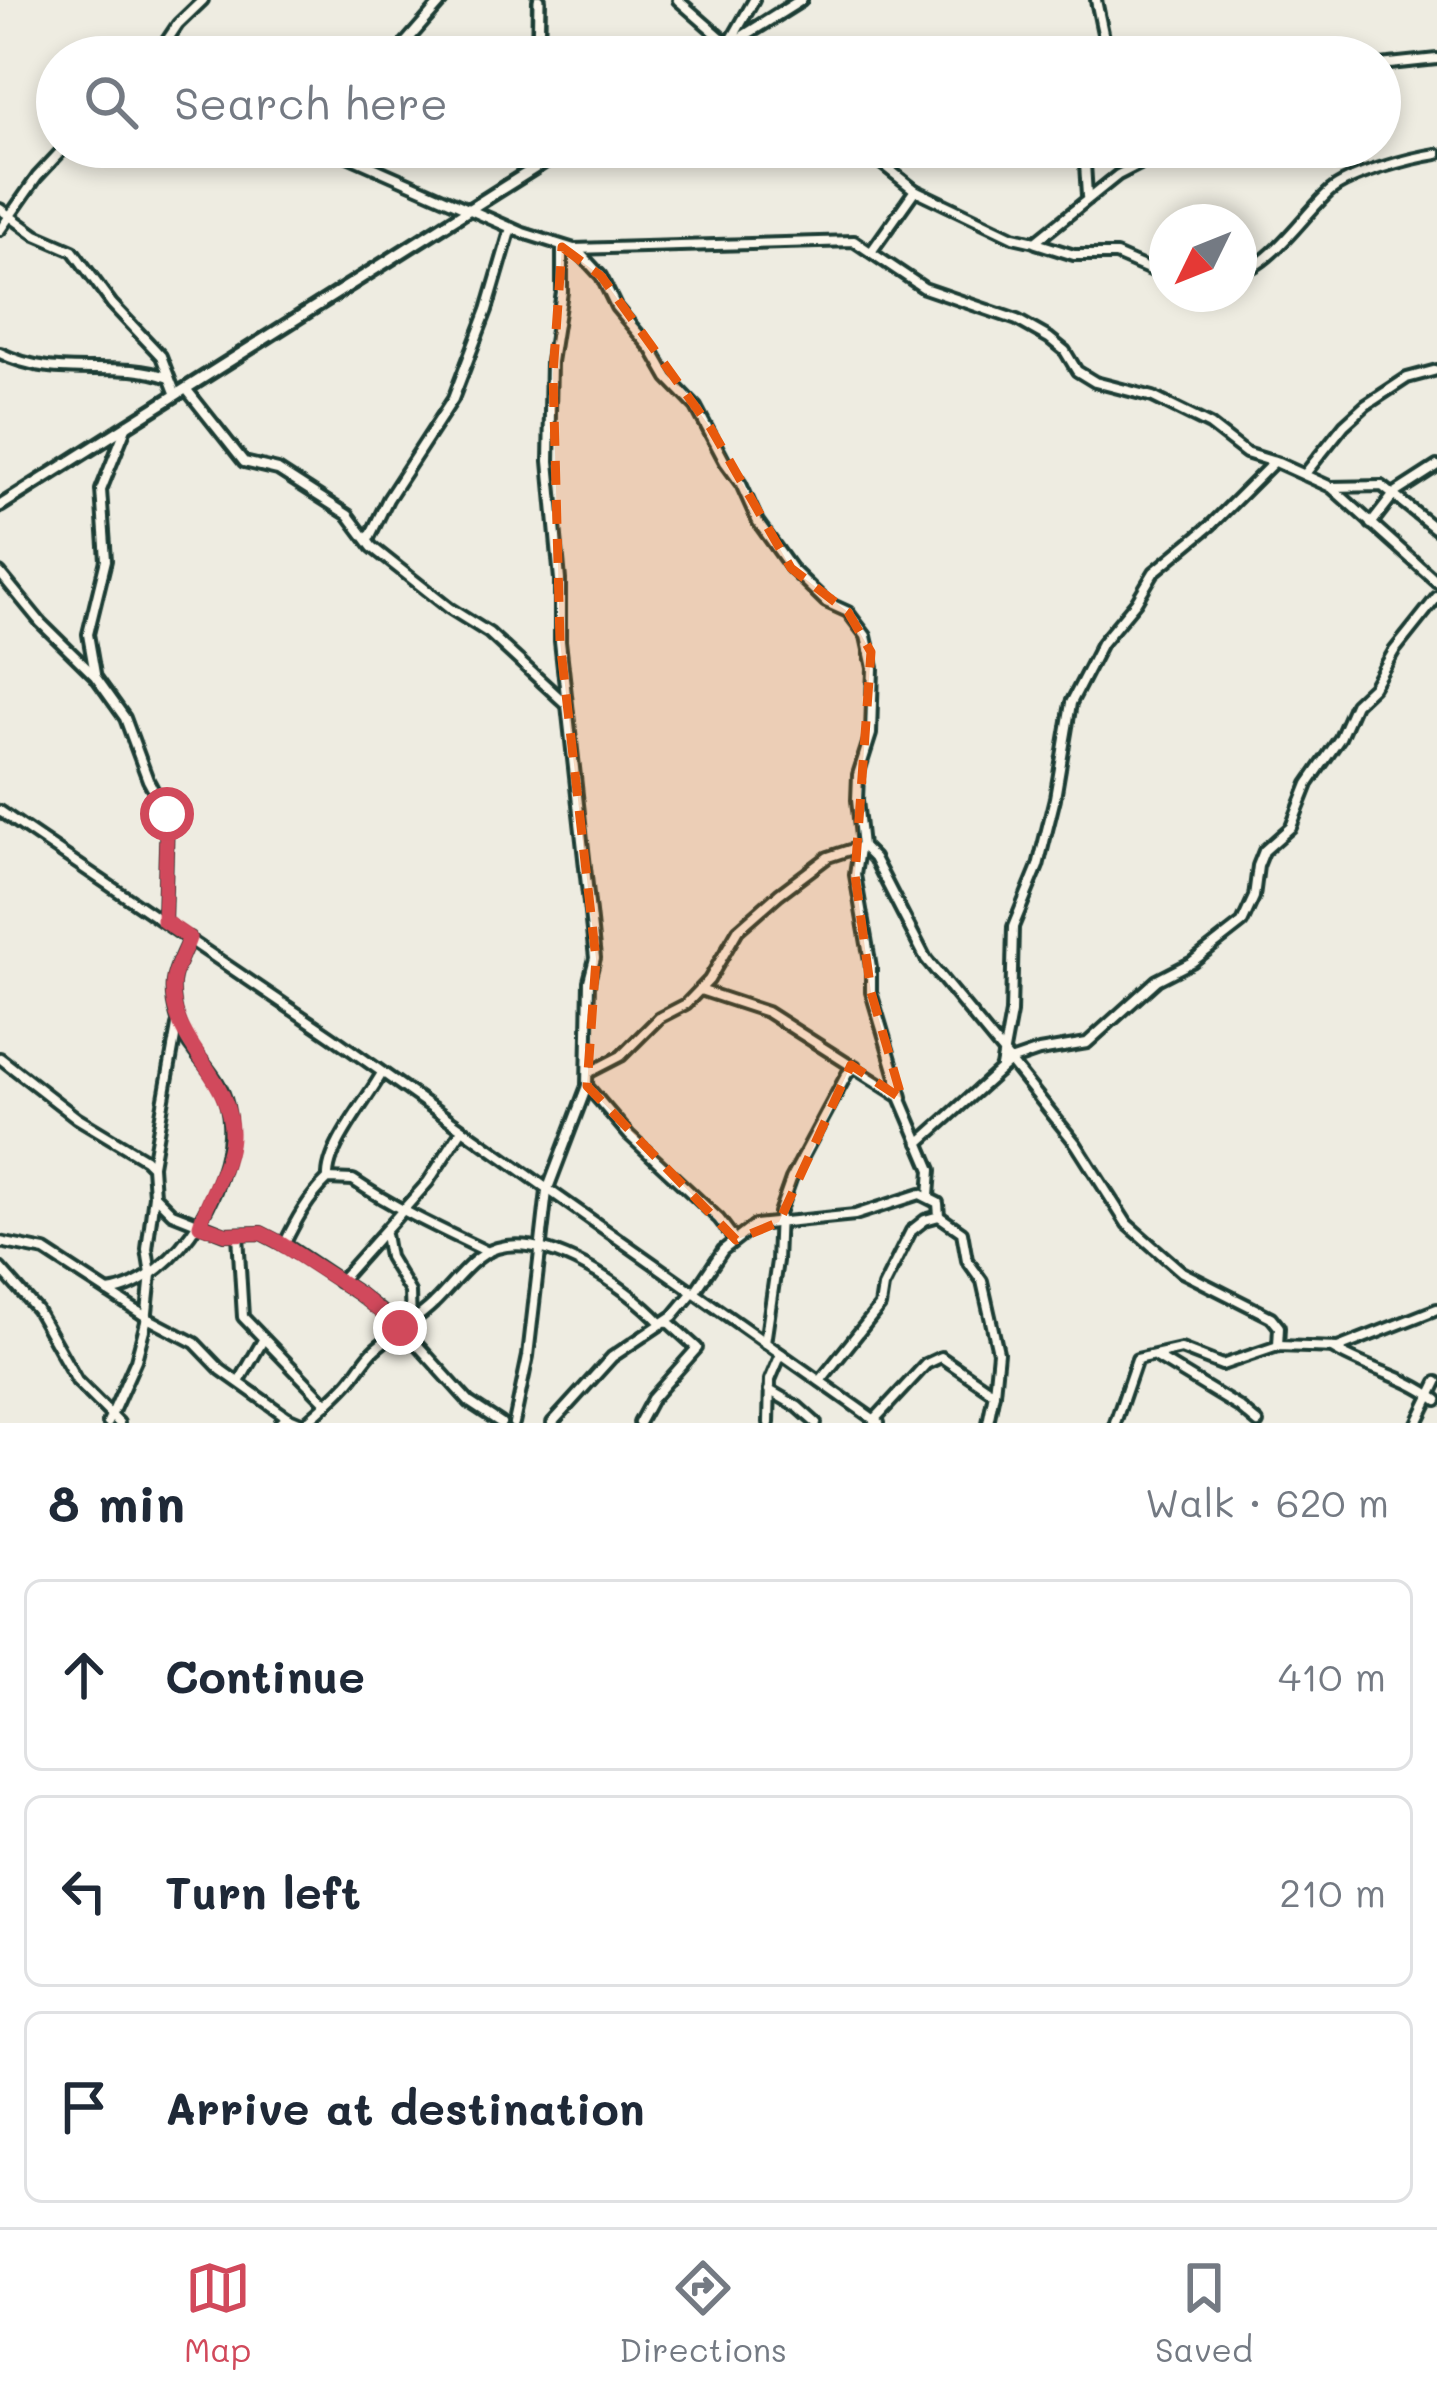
<!DOCTYPE html>
<html lang="en">
<head>
<meta charset="utf-8">
<style>
	:root { --surface:#fff; --page:#f2f2f3; --text:#1f2937; --muted:#747a83; --line:#e0e1e3; --accent:#d1495b }
	body { margin:0; font-family:Mali,sans-serif; background:var(--page); color:var(--text) }
	.compass { position:absolute; left:1149px; top:204px; width:108px; height:108px; border-radius:50%; background:var(--surface); box-shadow:0 6px 18px #0003; rotate:227deg }
	.stop { position:absolute; width:36px; height:36px; margin:-27px; border:9px solid #d1495b; border-radius:50%; background:#fff }
	.stop.end { background:#d1495b; border-color:#fff; box-shadow:0 3px 12px #0008 }
	.list { margin:0; padding:0; list-style:none }
	h2 { display:flex; justify-content:space-between; align-items:center; height:156px; margin:0; padding:0 48px; font-size:51px }
	h2 small { font-size:39px; font-weight:400; color:var(--muted) }
	.list li { display:grid; grid-template-columns:78px 1fr auto; gap:36px; align-items:center; box-sizing:border-box; height:192px; margin:0 24px 24px; padding:0 24px; border:3px solid var(--line); border-radius:18px }
	.list b { display:block; font-size:45px; white-space:nowrap }
	.list em { font-size:39px; font-style:normal; color:var(--muted) }
	.icon { flex:none; width:66px; height:66px; fill:none; stroke:currentColor; stroke-width:2; stroke-linecap:round; stroke-linejoin:round }
	.map { position:relative; flex:none; width:1437px; height:1423px; overflow:hidden }
	.search { position:absolute; background:var(--surface); box-shadow:0 6px 18px #0003; left:36px; right:36px; top:36px; height:132px; display:flex; align-items:center; gap:30px; box-sizing:border-box; padding:0 42px; border-radius:66px; color:var(--muted); font-size:45px }
	.sheet { height:804px; background:var(--surface) }
	nav { display:flex; justify-content:space-around; align-items:center; box-sizing:border-box; height:168px; border-top:3px solid var(--line); background:var(--surface); font-size:33px; color:var(--muted) }
	nav a { display:grid; justify-items:center; gap:6px }
	nav .on { color:var(--accent) }
	.map>svg:first-child { display:block }
	.lines { fill:none; stroke-linecap:round; stroke-linejoin:round }
	.minor-casing { stroke:#1f3d34; stroke-width:16 }
	.tertiary-casing { stroke:#1f3d34; stroke-width:18 }
	.minor { stroke:#fbf7ec; stroke-width:8 }
	.tertiary { stroke:#fbf7ec; stroke-width:9 }
	.route { stroke:#d1495b; stroke-width:15 }
	.marked { fill:#e8590c; fill-opacity:0.2; stroke:#e8590c; stroke-width:9; stroke-dasharray:24 15; stroke-linejoin:round }
</style>
</head>
<body>
<div class="map">
<svg width="1437" height="1423" viewBox="0 0 1437 1423">
	<rect width="100%" height="100%" fill="#eeece1"/>
	<filter id="ink" filterUnits="userSpaceOnUse"><feTurbulence type="fractalNoise" baseFrequency=".00833" numOctaves="2"/><feDisplacementMap in="SourceGraphic" scale="24" xChannelSelector="R" yChannelSelector="G"/><feConvolveMatrix kernelMatrix="1 2 1 2 8 2 1 2 1" color-interpolation-filters="sRGB"/></filter>
	<g filter="url(#ink)">
		<g class="lines">
			<g class="minor-casing">
				<g id="minor">
					<path d="M 678,0 L 743,57"/>
					<path d="M 1096,0 L 1108,57"/>
					<path d="M 729,44 L 754,0"/>
					<path d="M 156,57 L 178,24 L 203,0"/>
					<path d="M 393,57 L 443,0"/>
					<path d="M 1380,65 L 1437,59"/>
					<path d="M 327,147 L 523,233 L 574,249 L 854,241 L 924,288 L 1017,320 L 1049,338 L 1065,351 L 1077,371 L 1095,382 L 1153,397 L 1210,425 L 1246,453 L 1278,463 L 1331,487 L 1437,582"/>
					<path d="M 861,147 L 915,190"/>
					<path d="M 1084,147 L 1087,196"/>
					<path d="M 0,209 L 36,235 L 73,251 L 112,304 L 161,356 L 176,395"/>
					<path d="M 0,230 L 37,177 L 65,147"/>
					<path d="M 1036,243 L 1074,255 L 1116,255 L 1153,271 L 1167,272"/>
					<path d="M 577,250 L 601,276 L 616,307 L 652,350 L 668,378 L 696,407 L 725,462 L 741,484 L 758,522 L 791,568 L 826,602 L 848,612 L 866,636 L 873,668 L 871,734 L 858,775 L 857,800 L 862,846 L 874,858 L 926,959 L 1010,1061 L 1039,1051 L 1087,1043 L 1157,980 L 1192,962 L 1242,923 L 1254,897 L 1258,866 L 1264,851 L 1291,827 L 1308,784 L 1340,738 L 1355,704 L 1373,687 L 1394,651 L 1437,597"/>
					<path d="M 871,252 L 915,190 L 1013,237 L 1035,242 L 1118,175 L 1173,147"/>
					<path d="M 1239,272 C 1270,267 1306,212 1330,191 C 1350,174 1411,158 1437,154"/>
					<path d="M 0,353 C 58,382 115,358 169,378"/>
					<path d="M 187,390 L 244,462 L 278,470 L 348,515 L 372,547 L 449,608 L 489,633 L 566,704"/>
					<path d="M 1304,475 L 1344,425 L 1366,405 L 1407,378 L 1437,370"/>
					<path d="M 1331,487 L 1382,486 L 1437,530"/>
					<path d="M 1371,524 L 1395,493 L 1437,466"/>
					<path d="M 368,540 L 388,499 L 453,399 L 487,310 L 511,228"/>
					<path d="M 0,573 L 41,623 L 95,676 L 125,718 L 148,780 L 167,815 L 164,921"/>
					<path d="M 95,674 L 88,634 L 106,560 L 101,490 L 127,425"/>
					<path d="M 0,811 L 331,1036 L 879,1423"/>
					<path d="M 859,849 L 855,875 L 871,967 L 871,992 L 902,1097"/>
					<path d="M 700,990 L 767,1012 L 900,1097 L 931,1170 L 929,1196"/>
					<path d="M 0,1058 L 77,1118 L 145,1159 L 152,1166 L 154,1195 L 172,1213 L 225,1234 L 261,1233 L 290,1248 L 359,1294 L 404,1330 L 469,1402 L 501,1423"/>
					<path d="M 1001,1067 L 1011,1013 L 1013,927 L 1038,866 L 1055,798 L 1071,703 L 1102,643 L 1136,602 L 1154,572 L 1211,525 L 1274,462"/>
					<path d="M 590,1072 L 621,1056 L 659,1018 L 686,1004 L 709,980 L 738,930 L 779,894 L 828,857 L 862,846"/>
					<path d="M 587,1086 L 629,1135 L 719,1219 L 735,1240"/>
					<path d="M 919,1143 L 1010,1061 L 1076,1144 L 1127,1224 L 1182,1272 L 1271,1317 L 1279,1327 L 1278,1346"/>
					<path d="M 152,1165 L 177,1026"/>
					<path d="M 328,1179 C 326,1148 366,1102 382,1073"/>
					<path d="M 385,1234 L 389,1257 L 410,1292 L 411,1327"/>
					<path d="M 238,1235 L 243,1317 L 327,1404"/>
					<path d="M 0,1242 L 45,1251 L 151,1320 L 195,1343 L 221,1370 L 287,1417"/>
					<path d="M 284,1245 C 296,1220 308,1198 328,1179 L 353,1180 C 396,1209 442,1230 488,1252"/>
					<path d="M 0,1268 L 37,1310 L 77,1381 L 119,1423"/>
					<path d="M 339,1282 L 428,1182 L 461,1131"/>
					<path d="M 108,1292 C 179,1282 242,1173 227,1106 C 222,1083 208,1069 194,1051 C 180,1034 171,1004 173,982 C 174,968 185,951 189,938"/>
					<path d="M 694,1293 L 723,1250 L 755,1225 L 855,1215 L 920,1194 L 938,1203 L 939,1216"/>
					<path d="M 765,1343 L 777,1261 L 779,1213 L 791,1179 L 847,1074 L 855,1066"/>
					<path d="M 1332,1348 C 1368,1370 1404,1375 1437,1400"/>
					<path d="M 1155,1356 L 1239,1407 L 1258,1423"/>
					<path d="M 820,1381 L 880,1306 L 883,1287 L 911,1231 L 925,1220 L 939,1216 L 962,1232 L 967,1260 L 982,1281 L 998,1352 L 994,1393"/>
					<path d="M 239,1382 L 263,1340"/>
					<path d="M 769,1390 L 798,1407 L 816,1423"/>
					<path d="M 874,1420 L 926,1364 L 941,1357 L 994,1393 L 988,1423"/>
					<path d="M 108,1423 L 136,1360 L 146,1322 L 151,1274 L 147,1249 L 154,1195"/>
					<path d="M 280,1423 L 287,1417 L 301,1423"/>
					<path d="M 305,1423 C 319,1411 333,1399 346,1385 C 357,1374 364,1359 375,1349 C 394,1332 416,1321 434,1303 C 452,1286 473,1255 497,1248 C 548,1233 626,1286 660,1322"/>
					<path d="M 514,1423 L 528,1356 L 547,1191 L 587,1086 L 589,981 L 595,958 L 560,641 L 560,580 L 549,461 L 551,362 L 562,292 L 562,247"/>
					<path d="M 552,1423 L 612,1357 L 673,1316 L 693,1292"/>
					<path d="M 639,1423 L 652,1399 L 697,1348 L 667,1321"/>
					<path d="M 769,1423 L 770,1380 L 781,1354"/>
					<path d="M 1115,1423 L 1137,1359 L 1181,1349 L 1222,1365 L 1278,1346 L 1338,1348 L 1437,1309"/>
					<path d="M 1417,1423 L 1437,1382"/>
				</g>
			</g>
			<g class="tertiary-casing">
				<g id="tertiary">
					<path d="M 538,57 L 539,0"/>
					<path d="M 710,57 L 801,0"/>
					<path d="M 0,506 L 568,147"/>
				</g>
			</g>
			<use href="#minor" class="minor"/>
			<use href="#tertiary" class="tertiary"/>
		</g>
	</g>
	<g class="lines" filter="url(#ink)">
		<path class="route" d="M 167,814 L 164,921 L 189,938 C 185,951 174,969 173,982 C 168,1044 234,1075 231,1137 C 229,1167 208,1196 200,1225 L 226,1234 L 261,1233 L 275,1240 L 359,1294 L 400,1328"/>
	</g>
	<path class="marked" d="M 562,247 L 601,276 L 710,427 L 791,568 L 848,612 L 871,652 L 855,875 L 871,992 L 902,1099 L 851,1065 L 779,1222 L 736,1240 L 587,1086 L 596,959 L 560,641 L 553,374 Z"/>
</svg>
<svg class="compass" viewBox="-18 -18 36 36"><path d="M0-13l5 13h-10z" fill="#e53935"/><path d="M0 13l5-13h-10z" fill="#747a83"/></svg>
<div class="stop" style="left:167px;top:814px"></div>
<div class="stop end" style="left:400px;top:1328px"></div>
<div class="search"><svg class="icon" aria-label="search" viewBox="0 0 24 24"><circle cx="10" cy="10" r="6"/><path d="M15 15l6 6"/></svg>Search here</div>
</div>
<section class="sheet">
<h2>8 min<small>Walk · 620 m</small></h2>
<ul class="list">
<li><svg class="icon" aria-label="ahead" viewBox="0 0 24 24"><path d="M12 20V5M6 11l6-6 6 6"/></svg><div><b>Continue</b></div><em>410 m</em></li>
<li><svg class="icon" aria-label="left" viewBox="0 0 24 24"><path d="M17 20v-9H6M10 6l-5 5 5 5"/></svg><div><b>Turn left</b></div><em>210 m</em></li>
<li><svg class="icon" aria-label="arrive" viewBox="0 0 24 24"><path d="M6 21V4h12l-3 4 3 4H6"/></svg><div><b>Arrive at destination</b></div></li>
</ul>
</section>
<nav>
<a class="on"><svg class="icon" aria-label="map" viewBox="0 0 24 24"><path d="M3 6l6-2 6 2 6-2v14l-6 2-6-2-6 2zM9 4v14M15 6v14"/></svg>Map</a>
<a><svg class="icon" aria-label="directions" viewBox="0 0 24 24"><path d="M12 3l9 9-9 9-9-9zM9 14v-3h6M13 9l2 2-2 2"/></svg>Directions</a>
<a><svg class="icon" aria-label="saved" viewBox="0 0 24 24"><path d="M7 4h10v16l-5-4-5 4z"/></svg>Saved</a>
</nav>
</body>
</html>
